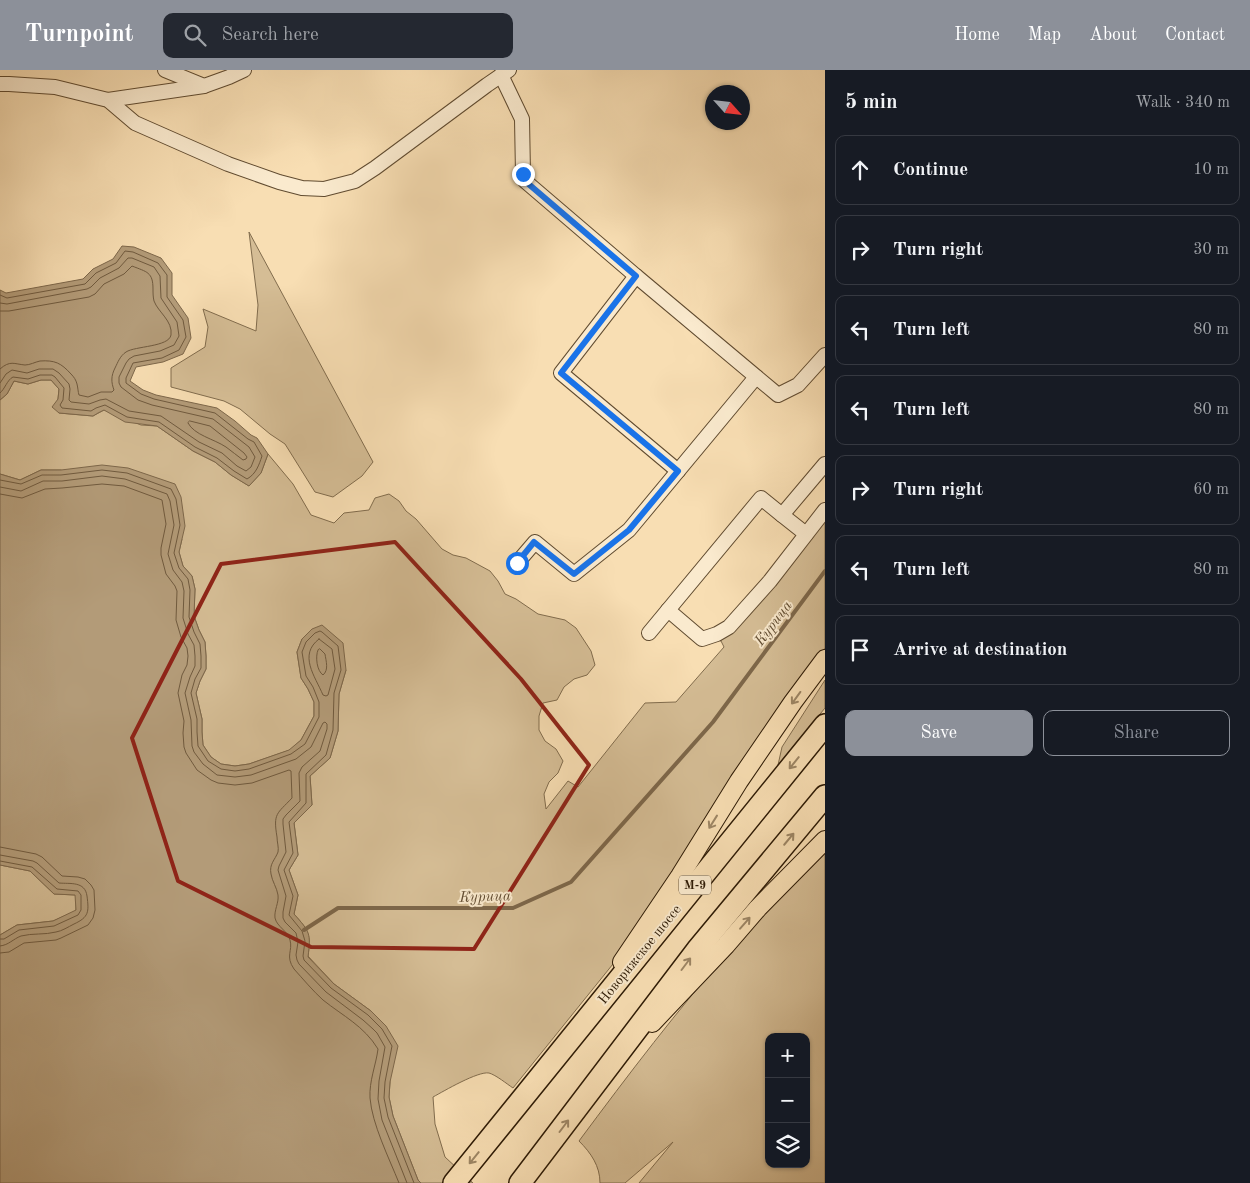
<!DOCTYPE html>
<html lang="en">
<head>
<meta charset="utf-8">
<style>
	:root { --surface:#171b24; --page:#242831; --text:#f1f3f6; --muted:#9ea1a6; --line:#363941; --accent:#8c9099 }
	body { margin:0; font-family:"Old Standard TT",serif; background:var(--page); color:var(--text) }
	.controls { position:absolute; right:15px; bottom:15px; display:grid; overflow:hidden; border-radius:10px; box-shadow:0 1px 4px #0004 }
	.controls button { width:45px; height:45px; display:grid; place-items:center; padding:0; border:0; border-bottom:1px solid var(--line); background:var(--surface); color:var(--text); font:25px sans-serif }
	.compass { position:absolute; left:705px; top:15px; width:45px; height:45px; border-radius:50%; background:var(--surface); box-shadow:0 1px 4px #0004; rotate:117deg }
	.stop { position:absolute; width:15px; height:15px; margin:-11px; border:4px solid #1a73e8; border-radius:50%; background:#fff }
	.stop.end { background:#1a73e8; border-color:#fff; box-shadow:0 1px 5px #0008 }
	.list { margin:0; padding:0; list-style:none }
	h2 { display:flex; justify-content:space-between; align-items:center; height:65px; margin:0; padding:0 20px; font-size:21px }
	h2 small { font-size:16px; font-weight:400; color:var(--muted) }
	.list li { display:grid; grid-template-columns:32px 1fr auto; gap:15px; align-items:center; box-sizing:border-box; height:70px; margin:0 10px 10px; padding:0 10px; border:1px solid var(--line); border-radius:10px }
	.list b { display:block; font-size:19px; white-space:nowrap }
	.list em { font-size:16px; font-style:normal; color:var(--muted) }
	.actions { display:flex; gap:10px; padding:15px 20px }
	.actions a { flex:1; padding:11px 0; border:1px solid var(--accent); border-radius:10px; text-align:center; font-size:18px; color:var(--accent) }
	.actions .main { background:var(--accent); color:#fff }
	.icon { flex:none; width:28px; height:28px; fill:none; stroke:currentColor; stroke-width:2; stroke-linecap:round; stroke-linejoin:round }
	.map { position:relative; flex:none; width:825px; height:1113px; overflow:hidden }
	header { display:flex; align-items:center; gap:30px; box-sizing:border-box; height:70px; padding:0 25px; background:var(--accent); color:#fff }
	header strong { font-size:24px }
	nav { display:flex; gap:28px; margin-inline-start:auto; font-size:18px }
	.search { width:350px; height:45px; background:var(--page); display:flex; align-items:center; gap:12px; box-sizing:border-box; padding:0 18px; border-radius:10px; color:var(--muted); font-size:19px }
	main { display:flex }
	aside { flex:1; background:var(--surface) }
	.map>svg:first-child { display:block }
	.green { fill:#d5bd95; stroke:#816c4d; fill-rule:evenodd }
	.water { fill:#b39b78; stroke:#7d674a }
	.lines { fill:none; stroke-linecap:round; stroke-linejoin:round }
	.shore { stroke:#705a3e; stroke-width:1 }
	.stream { stroke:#7d674a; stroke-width:4 }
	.minor-casing { stroke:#604b30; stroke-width:16 }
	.major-casing { stroke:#2d1a05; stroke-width:20 }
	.highway-casing { stroke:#2d1a05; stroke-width:24 }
	.minor { stroke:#faeace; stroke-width:14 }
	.major { stroke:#f8deb3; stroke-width:18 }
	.highway { stroke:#f8deb3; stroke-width:21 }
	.oneway { stroke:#9d8665 }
	.route { stroke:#1a73e8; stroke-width:6 }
	.marked { fill:none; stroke:#8f2418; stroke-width:4; stroke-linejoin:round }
	.labels { text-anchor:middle; stroke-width:4; stroke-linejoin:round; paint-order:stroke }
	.shield { fill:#faeace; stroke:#6a5841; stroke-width:1 }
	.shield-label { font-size:12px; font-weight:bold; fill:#2d1a05 }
	.street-label { font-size:14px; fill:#2d1a05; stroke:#faeace }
	.water-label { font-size:15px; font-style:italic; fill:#634e33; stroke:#faeace }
</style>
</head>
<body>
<header>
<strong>Turnpoint</strong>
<div class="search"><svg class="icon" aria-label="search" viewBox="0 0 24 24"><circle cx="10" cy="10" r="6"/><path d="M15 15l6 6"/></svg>Search here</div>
<nav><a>Home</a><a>Map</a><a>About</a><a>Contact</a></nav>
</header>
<main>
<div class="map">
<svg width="825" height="1113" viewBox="0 0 825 1113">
	<rect width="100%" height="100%" fill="#f8deb3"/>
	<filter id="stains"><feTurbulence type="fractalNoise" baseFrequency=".004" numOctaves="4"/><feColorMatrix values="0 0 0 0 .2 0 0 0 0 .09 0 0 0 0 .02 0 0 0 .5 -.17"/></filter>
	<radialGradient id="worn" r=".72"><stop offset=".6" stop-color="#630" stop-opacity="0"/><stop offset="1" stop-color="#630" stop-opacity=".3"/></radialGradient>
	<g class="green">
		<path d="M 249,162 L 373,392 L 362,406 L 333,427 L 315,422 L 285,374 L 270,364 L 240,339 L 224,331 L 171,317 L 171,298 L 205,277 L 208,257 L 203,239 L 256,261 L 258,235 Z"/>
		<path d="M 41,310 L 51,310 L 59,319 L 58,329 L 59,343 L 93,346 L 104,340 L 141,355 L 157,356 L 193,381 L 215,392 L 231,405 L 249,416 L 261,403 L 268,384 L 293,414 L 311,445 L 334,453 L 344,443 L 369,440 L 375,428 L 389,424 L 399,431 L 406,441 L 416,449 L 442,479 L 453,485 L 466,488 L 490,501 L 498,511 L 505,524 L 516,529 L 538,544 L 565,550 L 576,558 L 591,581 L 595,595 L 587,605 L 574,609 L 564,617 L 557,630 L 543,633 L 539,646 L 539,660 L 545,671 L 556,679 L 563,691 L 558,703 L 549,712 L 544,724 L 546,739 L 568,711 L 578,717 L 645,633 L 676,632 L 724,577 L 720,569 L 825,447 L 825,578 L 804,606 L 617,889 L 513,1018 C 507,1014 496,1005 489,1003 C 478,1001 444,1021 433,1027 L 435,1054 L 445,1087 L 473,1113 L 421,1113 L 418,1110 L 393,1046 L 389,1027 L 390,1012 L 371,941 L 334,914 L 308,886 C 311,864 309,861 294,844 L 298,825 L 289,800 L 298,785 L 294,753 L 312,735 L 310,706 L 330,688 L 338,661 L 339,624 L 346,600 L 302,569 L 297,582 L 301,608 L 308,619 L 314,632 L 314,646 L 301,670 L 290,680 L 249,694 L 235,696 L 221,694 L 211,687 L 203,675 L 202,662 L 202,649 L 196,623 L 200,611 L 206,599 L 206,586 L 205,572 L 199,560 L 194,546 L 195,519 L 192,506 L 183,496 L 179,482 L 182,469 L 61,400 L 41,400 L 20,410 L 0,404 L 0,330 L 7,324 L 14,311 L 28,314 Z"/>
		<path d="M 825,610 L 825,638 L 778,695 L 782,677 Z"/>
		<path d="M 825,780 L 825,1113 L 639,1113 L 673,1072 L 625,1113 L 600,1113 C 600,1096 591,1083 579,1071 C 628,1005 678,939 733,877 C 763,844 794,811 825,780 ZM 769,967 L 806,967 L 806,1094 L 769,1094 Z"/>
		<path d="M 0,795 L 30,801 L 54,824 L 76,825 L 76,841 L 53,851 L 17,855 L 0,865 Z"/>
	</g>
	<g class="water">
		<path d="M 122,176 L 134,177 L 161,188 L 172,203 L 172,225 L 188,248 L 191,268 L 183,284 L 163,292 L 136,297 L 130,311 L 143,320 L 156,325 L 217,338 L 235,351 L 251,365 L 257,368 L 268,384 L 261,403 L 249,416 L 231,405 L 215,392 L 193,381 L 157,356 L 125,352 L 104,340 L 98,343 L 93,346 L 59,343 L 52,337 L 58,329 L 59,319 L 51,310 L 41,310 L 28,314 L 14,311 L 7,324 L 0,330 L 0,220 L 6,223 L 83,209 L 93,199 L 113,189 Z"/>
		<path d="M 102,395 L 128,398 L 175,414 L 181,427 L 185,456 L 179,482 L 183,496 L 192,506 L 195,519 L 194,546 L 199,560 L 205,572 L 206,586 L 206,599 L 200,611 L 196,623 L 202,649 L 202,662 L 203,675 L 211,687 L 221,694 L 235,696 L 249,694 L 289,680 L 301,670 L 314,646 L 314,632 L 308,619 L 301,608 L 297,582 L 302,569 L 312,559 L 322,555 L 343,573 L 346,600 L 339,624 L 338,661 L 330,688 L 310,706 L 312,735 L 294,753 L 298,785 L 289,800 L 298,825 L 294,844 C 310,862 311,863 308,887 L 334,914 L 371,941 L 386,956 L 398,976 L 390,1012 L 389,1027 L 393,1046 L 418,1110 L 421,1113 L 0,1113 L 0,865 L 17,855 L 53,851 L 76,840 L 75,825 L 54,824 L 30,801 L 0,795 L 0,404 L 20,410 L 41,400 L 61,400 Z"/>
	</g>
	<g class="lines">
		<g class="shore">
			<path d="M 0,225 L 7,228 L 85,214 L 96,203 L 116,193 L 125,181 L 133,182 L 158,193 L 167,205 L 167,227 L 183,250 L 186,267 L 179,280 L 162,288 L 133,293 L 126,308 L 126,313 L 141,324 L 154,329 L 215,343 L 248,369 L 254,372 L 262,386 C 259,395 256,404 247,409 L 234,401 L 217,388 L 195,377 L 159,352 L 127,347 L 105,335 L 96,338 L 91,341 L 62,338 L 60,335 L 63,330 L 64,318 L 55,307 L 52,305 L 40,305 L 28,309 L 13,307 C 7,310 5,319 0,323"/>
			<path d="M 0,233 L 7,234 L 87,219 L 91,217 L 100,208 L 119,198 L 128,188 L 132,188 L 154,197 L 160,206 L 161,228 L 177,252 L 179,266 L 174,275 L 160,281 L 134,286 L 129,289 L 126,293 L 119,307 L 119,313 L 121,317 L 138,330 L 152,335 L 213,349 L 249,377 L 255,387 L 251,397 L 246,401 L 237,396 L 222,383 L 199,372 L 161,346 L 129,341 L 106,329 L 100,330 L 89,334 L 71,332 L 69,330 L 70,319 L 69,314 L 59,303 L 53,299 L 39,299 L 27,303 L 12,300 L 6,304 L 0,313"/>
			<path d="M 0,241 L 9,241 L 89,227 L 95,224 L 104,214 L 124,204 L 132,196 C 147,202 153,202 153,219 C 153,223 153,227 154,231 C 158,242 173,251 171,265 C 169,277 135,276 126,282 C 120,286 118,292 115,298 C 111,306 111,312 114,320 L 112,322 L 101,322 L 88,327 L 79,325 C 78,322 78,318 77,314 C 76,310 74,307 71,304 C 61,293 55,290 40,291 C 35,292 30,295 25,295 C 14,294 10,290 0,299"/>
			<path d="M 190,351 L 210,356 L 244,383 L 247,387 L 246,389 L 243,390 C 237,386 232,381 226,377 C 214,369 194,365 188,353 Z"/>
			<path d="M 0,410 L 21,414 L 42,405 L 61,405 L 102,400 L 127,403 L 171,419 L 176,429 L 180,455 L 174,483 L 179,498 L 188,509 L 190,520 L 189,547 L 194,562 L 200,574 L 201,586 L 201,598 L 195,609 L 191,623 L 197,649 L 197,662 L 198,676 L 208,691 L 221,699 L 235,701 L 249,699 L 291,684 L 305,674 L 319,647 L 319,632 L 313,617 L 306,606 L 302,582 L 306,572 L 315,563 L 320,561 L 322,562 L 338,576 L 341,600 L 334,623 L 333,660 L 326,685 L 306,704 L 306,733 L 289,752 L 293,783 L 284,800 L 293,826 L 289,845 L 302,861 L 305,871 L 303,886 L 304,890 L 331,918 L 368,945 L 382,959 L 392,976 L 385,1012 L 384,1028 L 388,1047 L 414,1113"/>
			<path d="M 0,417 L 21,421 L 43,411 L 62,411 L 102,406 L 125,409 L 167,424 L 170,431 L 174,455 L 168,484 L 173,500 L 182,512 L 184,521 L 183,548 L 188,564 L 194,575 L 195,586 L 195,596 L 190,607 L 185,623 L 191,650 L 192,676 L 194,682 L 203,694 L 217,705 L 235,707 L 251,705 L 296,689 L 311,677 L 323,653 L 325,652 L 327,654 L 327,659 L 320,681 L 302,697 L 299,703 L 300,731 L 286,745 L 283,749 L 283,754 L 286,782 L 279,796 L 278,800 L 286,826 L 283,842 L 283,848 L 285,852 L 296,863 L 298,872 L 296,885 L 297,890 L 299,894 L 326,922 L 363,950 L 373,959 L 377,963 L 385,977 L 379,1011 L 378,1029 L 382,1050 L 407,1113"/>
			<path d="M 0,424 L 22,428 L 45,419 L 62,418 L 102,414 L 124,416 L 162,430 L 166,454 L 161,478 L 161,485 L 166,504 L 175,516 L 177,521 L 176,550 L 181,567 L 187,578 L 188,586 L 187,595 L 182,605 L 178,623 L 184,651 L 183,663 L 184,677 L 186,683 L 197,700 L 211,710 L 218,713 L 235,715 L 252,713 L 289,700 L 291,701 L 292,728 C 277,744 273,743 277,767 C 277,772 279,778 278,782 C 275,790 269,794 271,804 C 272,811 277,818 278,825 C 279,833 274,840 275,848 C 277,857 288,861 290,870 C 293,881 285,886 294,899 C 303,909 313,921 323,930 C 343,946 364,956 378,979 C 376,995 369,1011 370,1028 C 372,1054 389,1088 399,1113"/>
			<path d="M 319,569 L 332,579 L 335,599 L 328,625 L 326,626 L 323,625 C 315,606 298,585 319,569 Z"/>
			<path d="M 320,579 L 325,584 C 326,591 329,600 323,605 C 317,601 315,587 318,580 Z"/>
			<path d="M 0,777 L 36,784 L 42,787 L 62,806 L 78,807 L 85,809 L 91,815 L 94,820 L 95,840 L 93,848 L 88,855 L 61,868 L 56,870 L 24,873 L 9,882 L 0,883"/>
			<path d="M 0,785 L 33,791 L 37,793 L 59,813 C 70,814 85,811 87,826 C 89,842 89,847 74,854 C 68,857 62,861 56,862 C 45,865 32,863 21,866 C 13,869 9,875 0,876"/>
			<path d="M 0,791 L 32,797 L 57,819 L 78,821 L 81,825 L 81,840 L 78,845 L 54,856 L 19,860 L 4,869 L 0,869"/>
		</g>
		<path class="stream" d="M 304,860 L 338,838 L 513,838 L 571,812 L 713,652 L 825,501"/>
		<g class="minor-casing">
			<g id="minor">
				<path d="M 165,0 L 204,16 L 229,7 L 244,0"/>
				<path d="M 501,5 L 522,49 L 523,104 L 525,111 L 636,206 L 561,303 L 678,401"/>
				<path d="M 0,14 L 9,14 L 55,17 L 108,30 L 135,53 L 228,94 L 279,112 L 302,118 L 324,119 L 355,111 L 375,98 L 487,15 L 509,0"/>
				<path d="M 108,30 L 204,16"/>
				<path d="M 636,206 L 778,325 L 798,315 L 825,285"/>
				<path d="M 782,445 L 806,464"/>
				<path d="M 517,493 L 535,472 L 574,504 L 629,460 L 756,307"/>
				<path d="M 668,540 L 702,569 L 717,564 L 729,557 L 770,511 L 825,440"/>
				<path d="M 649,563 L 761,428 L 782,445 L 825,394"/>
			</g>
		</g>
		<g class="major-casing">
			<g id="major">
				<path d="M 622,892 L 680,806 L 739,711 L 793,632 L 825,589"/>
				<path d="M 652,953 L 726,875 L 758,838 L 825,770"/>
			</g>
		</g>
		<g class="highway-casing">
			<g id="highway">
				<path d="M 454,1113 L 825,655"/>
				<path d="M 520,1113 L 697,880 L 825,726"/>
			</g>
		</g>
		<use href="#minor" class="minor"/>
		<use href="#major" class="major"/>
		<use href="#highway" class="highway"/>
	</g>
	<defs><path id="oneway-shaft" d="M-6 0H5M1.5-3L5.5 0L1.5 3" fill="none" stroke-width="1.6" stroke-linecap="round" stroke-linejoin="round" transform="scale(1.25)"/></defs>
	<g class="oneway">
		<use href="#oneway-shaft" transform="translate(796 628) rotate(126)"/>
		<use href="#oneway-shaft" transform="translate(794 693) rotate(129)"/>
		<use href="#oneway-shaft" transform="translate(713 752) rotate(122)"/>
		<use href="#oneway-shaft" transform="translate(789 769) rotate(-50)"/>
		<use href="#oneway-shaft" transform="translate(745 853) rotate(-49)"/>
		<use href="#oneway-shaft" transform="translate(686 894) rotate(-53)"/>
		<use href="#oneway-shaft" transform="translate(564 1056) rotate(-53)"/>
		<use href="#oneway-shaft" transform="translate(474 1088) rotate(129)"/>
	</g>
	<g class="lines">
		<path class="route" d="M 517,493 L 534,472 L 574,504 L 629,460 L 678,401 L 561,303 L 636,206 L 525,111 L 523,104"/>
	</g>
	<path class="marked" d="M 395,472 L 521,609 L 589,695 L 474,879 L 311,877 L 178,811 L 132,668 L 221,494 Z"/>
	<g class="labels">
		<rect class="shield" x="679" y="805.5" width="32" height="19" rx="4"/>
		<g class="shield-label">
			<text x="695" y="819">М-9</text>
		</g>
		<g class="street-label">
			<text transform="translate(639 884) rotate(-51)" y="5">Новорижское шоссе</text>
		</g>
		<g class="water-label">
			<text transform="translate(773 553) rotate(-53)" y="5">Курица</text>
			<text transform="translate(485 826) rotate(-2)" y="5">Курица</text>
		</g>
	</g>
	<rect width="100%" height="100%" filter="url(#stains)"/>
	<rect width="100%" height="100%" fill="url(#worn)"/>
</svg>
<div class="controls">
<button>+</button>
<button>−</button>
<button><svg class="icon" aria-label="layers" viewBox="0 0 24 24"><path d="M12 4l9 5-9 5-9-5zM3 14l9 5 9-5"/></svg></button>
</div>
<svg class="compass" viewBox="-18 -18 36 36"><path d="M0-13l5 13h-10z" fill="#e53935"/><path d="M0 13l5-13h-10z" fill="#9ea1a6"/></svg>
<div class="stop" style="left:517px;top:493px"></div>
<div class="stop end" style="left:523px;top:104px"></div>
</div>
<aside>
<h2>5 min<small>Walk · 340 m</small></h2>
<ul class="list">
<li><svg class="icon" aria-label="ahead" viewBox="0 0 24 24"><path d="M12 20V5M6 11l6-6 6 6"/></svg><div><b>Continue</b></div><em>10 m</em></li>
<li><svg class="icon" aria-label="right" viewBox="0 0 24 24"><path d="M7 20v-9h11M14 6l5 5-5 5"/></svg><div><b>Turn right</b></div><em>30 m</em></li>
<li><svg class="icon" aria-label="left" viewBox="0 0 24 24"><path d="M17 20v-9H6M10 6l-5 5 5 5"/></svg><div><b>Turn left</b></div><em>80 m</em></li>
<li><svg class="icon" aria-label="left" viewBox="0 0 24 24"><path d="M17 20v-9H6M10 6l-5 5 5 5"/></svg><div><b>Turn left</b></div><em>80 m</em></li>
<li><svg class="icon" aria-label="right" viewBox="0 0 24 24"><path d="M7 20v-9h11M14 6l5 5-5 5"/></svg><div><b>Turn right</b></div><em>60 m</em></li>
<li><svg class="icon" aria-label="left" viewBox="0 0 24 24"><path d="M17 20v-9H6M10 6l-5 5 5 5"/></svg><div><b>Turn left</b></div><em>80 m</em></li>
<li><svg class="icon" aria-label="arrive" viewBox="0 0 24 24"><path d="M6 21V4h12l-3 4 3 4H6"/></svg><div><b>Arrive at destination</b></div></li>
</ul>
<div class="actions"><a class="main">Save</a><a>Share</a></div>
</aside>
</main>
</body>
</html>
